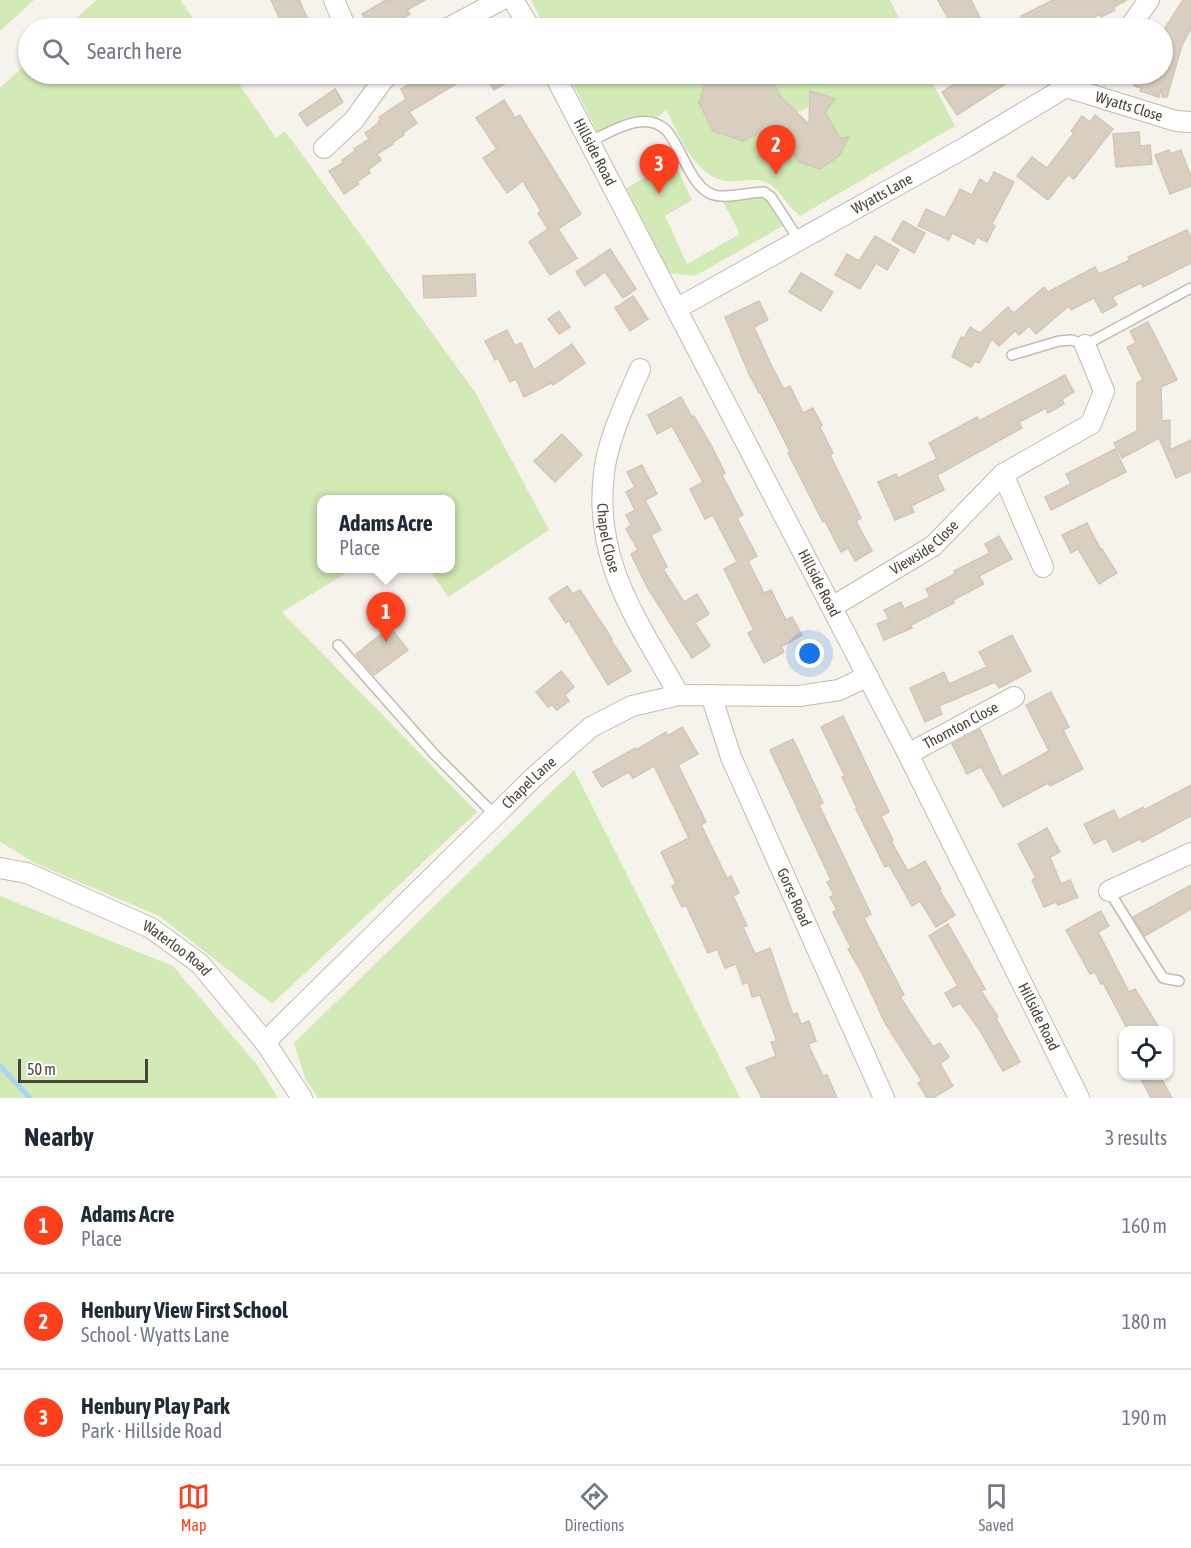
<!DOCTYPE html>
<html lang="en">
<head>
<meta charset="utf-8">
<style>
	:root { --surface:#fff; --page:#f6f6f7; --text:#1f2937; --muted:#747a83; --line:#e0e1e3; --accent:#fc3f1d }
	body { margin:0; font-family:"Asap Condensed",sans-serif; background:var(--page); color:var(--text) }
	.controls { position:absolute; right:18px; bottom:18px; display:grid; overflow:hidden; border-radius:12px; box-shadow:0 2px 4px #0004 }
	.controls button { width:54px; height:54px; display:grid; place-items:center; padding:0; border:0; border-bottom:2px solid var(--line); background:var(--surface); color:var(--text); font:30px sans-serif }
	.scale { position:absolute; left:18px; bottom:15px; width:130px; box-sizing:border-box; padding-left:6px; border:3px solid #4b4439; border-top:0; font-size:16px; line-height:21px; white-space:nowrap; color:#4b4439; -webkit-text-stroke:4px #fff; paint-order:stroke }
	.you { position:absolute; left:810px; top:654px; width:21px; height:21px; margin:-15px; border:4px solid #fff; border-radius:50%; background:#1a73e8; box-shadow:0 0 0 9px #1a73e833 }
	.badge { display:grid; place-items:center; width:39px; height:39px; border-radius:50%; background:var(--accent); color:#fff; font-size:20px; font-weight:700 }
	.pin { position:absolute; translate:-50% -50px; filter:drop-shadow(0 2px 3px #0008) }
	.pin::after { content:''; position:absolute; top:32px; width:21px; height:18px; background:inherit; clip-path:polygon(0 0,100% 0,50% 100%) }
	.popup { position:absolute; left:317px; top:495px; width:138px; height:78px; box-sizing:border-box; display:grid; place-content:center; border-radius:12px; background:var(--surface); filter:drop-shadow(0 2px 4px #0005); font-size:20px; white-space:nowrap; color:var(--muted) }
	.popup b { font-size:22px; color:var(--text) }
	.popup::after { content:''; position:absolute; left:50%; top:100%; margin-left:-12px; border:12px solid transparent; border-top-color:var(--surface) }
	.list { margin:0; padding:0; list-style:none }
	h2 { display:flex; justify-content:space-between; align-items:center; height:78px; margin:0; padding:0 24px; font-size:26px }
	h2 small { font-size:20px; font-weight:400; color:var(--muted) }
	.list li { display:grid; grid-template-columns:39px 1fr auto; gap:18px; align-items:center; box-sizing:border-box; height:96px; padding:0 24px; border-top:2px solid var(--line) }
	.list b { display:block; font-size:22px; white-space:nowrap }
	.list p { margin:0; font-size:20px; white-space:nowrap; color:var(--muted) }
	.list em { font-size:20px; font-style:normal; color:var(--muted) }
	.icon { flex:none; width:33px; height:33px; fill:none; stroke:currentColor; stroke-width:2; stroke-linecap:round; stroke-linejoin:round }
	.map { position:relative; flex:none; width:1191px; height:1098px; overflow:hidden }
	.search { position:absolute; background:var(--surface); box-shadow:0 2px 4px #0004; left:18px; right:18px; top:18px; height:66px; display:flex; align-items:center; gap:15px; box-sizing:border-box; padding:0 21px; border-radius:33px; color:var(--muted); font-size:22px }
	.sheet { height:366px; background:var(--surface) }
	nav { display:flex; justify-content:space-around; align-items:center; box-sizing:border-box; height:84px; border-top:2px solid var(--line); background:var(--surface); font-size:16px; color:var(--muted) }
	nav a { display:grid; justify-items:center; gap:3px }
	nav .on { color:var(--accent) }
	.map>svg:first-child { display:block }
	.green { fill:#d2eab5 }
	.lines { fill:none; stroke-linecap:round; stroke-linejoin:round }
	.stream { stroke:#a9d4f2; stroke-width:5 }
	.building { fill:#d8cfc1; stroke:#d3c7b4; stroke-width:1.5 }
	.service-casing { stroke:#c2bbae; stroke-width:12 }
	.minor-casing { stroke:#c2bbae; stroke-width:22 }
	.service { stroke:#fff; stroke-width:9 }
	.minor { stroke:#fff; stroke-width:20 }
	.labels { text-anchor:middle; stroke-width:4.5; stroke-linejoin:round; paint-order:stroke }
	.street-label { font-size:15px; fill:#4b4439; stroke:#fff }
</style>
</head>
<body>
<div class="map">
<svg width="1191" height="1098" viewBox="0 0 1191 1098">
	<rect width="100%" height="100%" fill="#f6f3ec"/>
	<g class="green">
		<path d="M 0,0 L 34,0 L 0,31 Z"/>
		<path d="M 97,0 L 180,0 L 200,28 L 65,28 Z"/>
		<path d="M 531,0 L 890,0 L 904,28 L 545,28 Z"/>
		<path d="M 28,62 L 28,74 L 232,74 L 276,138 L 285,131 L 475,392 L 549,530 L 448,597 L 429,569 L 450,568 L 450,500 L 322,500 L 322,568 L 353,569 L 282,612 L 477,812 L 272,1004 L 159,916 L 37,864 L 0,842 L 0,88 Z"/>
		<path d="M 568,74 L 708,74 L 699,103 L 713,131 L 743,141 L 771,127 L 778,137 L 784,133 L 798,162 L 848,137 L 840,138 L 825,112 L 834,99 L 811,91 L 810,106 L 797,113 L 781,97 L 769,74 L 928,74 L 955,126 L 800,216 C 789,208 779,189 768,183 C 756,177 740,182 727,181 C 695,178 679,134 666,110 L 652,122 L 600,137 Z"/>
		<path d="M 674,162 L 692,200 L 665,216 L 687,264 L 740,234 L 720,196 L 764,192 L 788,223 L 695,276 L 669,273 L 626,188 Z"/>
		<path d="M 574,770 L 740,1098 L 318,1098 L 305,1078 L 294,1043 Z"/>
		<path d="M 0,896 L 173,966 L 258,1066 L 278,1098 L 0,1098 Z"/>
	</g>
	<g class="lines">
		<path class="stream" d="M 0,1066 L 30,1098"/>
	</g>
	<g class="building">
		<path d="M 271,0 L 299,0 L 309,22 L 295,28 L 284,28 Z"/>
		<path d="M 386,0 L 425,0 L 407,10 L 410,14 L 385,28 L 371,28 L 362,14 Z"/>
		<path d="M 938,0 L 971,0 L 985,28 L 953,28 Z"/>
		<path d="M 1053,0 L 1127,0 L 1114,7 L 1115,10 L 1101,17 L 1100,14 L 1073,28 L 1027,28 L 1021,16 Z"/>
		<path d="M 1183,0 L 1191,0 L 1191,29 L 1182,45 L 1167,97 L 1162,97 L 1162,87 L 1159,97 L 1140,91 L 1141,88 L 1134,86 L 1138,74 L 1162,74 L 1162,33 Z"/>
		<path d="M 427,74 L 473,74 L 409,112 L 417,123 L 403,133 L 404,135 L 392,143 L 393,144 L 377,154 L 381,160 L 368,170 L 370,173 L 357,182 L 359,184 L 344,194 L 329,171 L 344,162 L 342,160 L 355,151 L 354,149 L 369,139 L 365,133 L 379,123 L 378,122 L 381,119 L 379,117 L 406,99 L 401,89 Z"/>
		<path d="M 484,74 L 522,74 L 494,90 Z"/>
		<path d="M 708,74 L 769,74 L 781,97 L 809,124 L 810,91 L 835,99 L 825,112 L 840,138 L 849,137 L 839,156 L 820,169 L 798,162 L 784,133 L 778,137 L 771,127 L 743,141 L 713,131 L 699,103 Z"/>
		<path d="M 970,74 L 1021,74 L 957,115 L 942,92 Z"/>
		<path d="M 335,89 L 343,102 L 307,126 L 299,114 Z"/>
		<path d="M 504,100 L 515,118 L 520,115 L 581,214 L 558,229 L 577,258 L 550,275 L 529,242 L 548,229 L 538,213 L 541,211 L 523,181 L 507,193 L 483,158 L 497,149 L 476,118 Z"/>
		<path d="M 1095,115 L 1113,129 L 1074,179 L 1068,175 L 1048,200 L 1017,176 L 1032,157 L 1047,168 L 1074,133 L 1071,131 L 1082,116 L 1090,122 Z"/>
		<path d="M 1139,132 L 1140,146 L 1150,145 L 1152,164 L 1116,167 L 1113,134 Z"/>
		<path d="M 1169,150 L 1170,154 L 1181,150 L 1191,177 L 1191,186 L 1170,194 L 1155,155 Z"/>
		<path d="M 994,172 L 1014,182 L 992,224 L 995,226 L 987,242 L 977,237 L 974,244 L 952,233 L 949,240 L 918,226 L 926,209 L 945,218 L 960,189 L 972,195 L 980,179 L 988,184 Z"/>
		<path d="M 903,221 L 925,233 L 914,253 L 892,240 Z"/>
		<path d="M 1187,230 L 1191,238 L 1191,263 L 1143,287 L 1141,283 L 1112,297 L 1117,305 L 1102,313 L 1094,298 L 1071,310 L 1069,306 L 1036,334 L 1029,326 L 1019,335 L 1015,331 L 999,346 L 992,339 L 979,363 L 975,361 L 971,367 L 952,357 L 961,337 L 964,338 L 970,327 L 980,333 L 1008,307 L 1014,313 L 1044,287 L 1048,292 L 1095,267 L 1099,274 L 1130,260 L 1128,257 Z"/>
		<path d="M 875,236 L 899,250 L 887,270 L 876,263 L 860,289 L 835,275 L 847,254 L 859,261 Z"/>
		<path d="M 610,249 L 636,289 L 623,298 L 605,272 L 585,286 L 576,272 Z"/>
		<path d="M 801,273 L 833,292 L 821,311 L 789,292 Z"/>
		<path d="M 475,274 L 476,296 L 424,298 L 423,276 Z"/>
		<path d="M 633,296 L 648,319 L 630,331 L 615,308 Z"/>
		<path d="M 759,301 L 768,320 L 754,327 L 771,365 L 784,389 L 790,386 L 803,413 L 813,408 L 822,425 L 820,427 L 833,453 L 830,455 L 861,518 L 856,521 L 872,551 L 855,561 L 848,548 L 841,552 L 825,521 L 823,522 L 788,453 L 790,452 L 760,392 L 759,393 L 749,374 L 725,317 Z"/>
		<path d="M 559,311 L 570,327 L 559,334 L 548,319 Z"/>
		<path d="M 1148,322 L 1177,380 L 1161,387 L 1162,421 L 1170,420 L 1170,450 L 1191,440 L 1191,471 L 1176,478 L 1159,438 L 1122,458 L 1114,443 L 1137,431 L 1137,383 L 1143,380 L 1127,347 L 1136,343 L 1130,331 Z"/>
		<path d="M 507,330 L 515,346 L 521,343 L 534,370 L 572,344 L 585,363 L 553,385 L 551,383 L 524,397 L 516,379 L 510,382 L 498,358 L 495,360 L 485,341 Z"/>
		<path d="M 1065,375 L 1074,392 L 1062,399 L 1064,404 L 1048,413 L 1046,408 L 1019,422 L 1022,428 L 937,475 L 944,490 L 911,506 L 914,512 L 895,520 L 878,482 L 896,474 L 898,478 L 937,459 L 929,443 L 977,417 L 979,421 Z"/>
		<path d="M 681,397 L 692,417 L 694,416 L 712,447 L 725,473 L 722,475 L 743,515 L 737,518 L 757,556 L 748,561 L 764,593 L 771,590 L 786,620 L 792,617 L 802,635 L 781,647 L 784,652 L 764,663 L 748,633 L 754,630 L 724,569 L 737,562 L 713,515 L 705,519 L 690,489 L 703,482 L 672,426 L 657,434 L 648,415 Z"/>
		<path d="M 562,434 L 582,455 L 555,482 L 534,461 Z"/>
		<path d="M 1115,449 L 1126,472 L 1051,510 L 1045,497 L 1071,484 L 1066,474 Z"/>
		<path d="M 642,465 L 657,494 L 645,500 L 661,530 L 651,535 L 667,567 L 663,569 L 684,602 L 697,594 L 709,614 L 695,623 L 710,646 L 692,658 L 647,587 L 631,554 L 638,550 L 626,529 L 631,525 L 626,515 L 635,510 L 626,492 L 635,487 L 627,472 Z"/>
		<path d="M 1087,523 L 1101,550 L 1102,549 L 1117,573 L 1099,584 L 1078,549 L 1071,553 L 1062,535 Z"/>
		<path d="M 999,536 L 1012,559 L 979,576 L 984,584 L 953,600 L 954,603 L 911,625 L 912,628 L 884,640 L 877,624 L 889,619 L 884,610 L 901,602 L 904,609 L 930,597 L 926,589 L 955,574 L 954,571 L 990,553 L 985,544 Z"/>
		<path d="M 567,586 L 573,594 L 580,590 L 612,639 L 611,640 L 631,671 L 608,685 L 569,621 L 566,623 L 549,598 Z"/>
		<path d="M 390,627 L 408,650 L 374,675 L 356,654 Z"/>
		<path d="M 1012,635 L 1031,671 L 999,688 L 995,682 L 939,706 L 942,714 L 925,722 L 910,688 L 944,672 L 949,684 L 987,667 L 979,652 Z"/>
		<path d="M 561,671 L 574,687 L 565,695 L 569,701 L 557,710 L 552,705 L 548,707 L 536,692 Z"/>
		<path d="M 1051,692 L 1069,727 L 1063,730 L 1083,769 L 1050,786 L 1048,783 L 1003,807 L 981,767 L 967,774 L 952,744 L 980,729 L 1002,777 L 1049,751 L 1026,705 Z"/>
		<path d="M 843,716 L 889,812 L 881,816 L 893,840 L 891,841 L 908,871 L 925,861 L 941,889 L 939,890 L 955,915 L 936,927 L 920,901 L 912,906 L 889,865 L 885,867 L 856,809 L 857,808 L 842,777 L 845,776 L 821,727 Z"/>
		<path d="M 682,727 L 698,754 L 678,765 L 706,822 L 701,825 L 727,878 L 731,876 L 739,893 L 733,896 L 747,926 L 743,927 L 755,954 L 770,948 L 793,1015 L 797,1013 L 801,1024 L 809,1021 L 816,1041 L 808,1044 L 823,1076 L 827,1075 L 837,1098 L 762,1098 L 746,1068 L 776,1056 L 771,1042 L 777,1041 L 760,995 L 752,997 L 748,982 L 743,984 L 736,964 L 725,968 L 717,949 L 708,953 L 686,905 L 682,907 L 672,886 L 676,884 L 661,852 L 689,838 L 654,766 L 633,778 L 629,772 L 602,787 L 593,772 L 635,748 L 636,750 L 666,732 L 668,736 Z"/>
		<path d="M 793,739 L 823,803 L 819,805 L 871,914 L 864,918 L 904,995 L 900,997 L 933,1047 L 940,1043 L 949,1057 L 940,1064 L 953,1086 L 933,1098 L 927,1098 L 918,1083 L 922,1081 L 885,1023 L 862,973 L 848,949 L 851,948 L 833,912 L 837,910 L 830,897 L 834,895 L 827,882 L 831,880 L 770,750 Z"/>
		<path d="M 1191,785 L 1191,816 L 1142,842 L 1140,839 L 1113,852 L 1106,838 L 1094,844 L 1084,824 L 1114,810 L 1119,820 L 1143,807 L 1144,810 Z"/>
		<path d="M 1047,828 L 1060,852 L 1050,857 L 1061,884 L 1070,880 L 1078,897 L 1058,905 L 1056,902 L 1044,907 L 1032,880 L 1036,878 L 1018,844 Z"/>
		<path d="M 1191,885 L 1191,909 L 1145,936 L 1133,917 Z"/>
		<path d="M 1101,911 L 1109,926 L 1098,932 L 1129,992 L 1135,989 L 1158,1026 L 1150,1030 L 1128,1030 L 1103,983 L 1101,984 L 1095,972 L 1090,974 L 1066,930 Z"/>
		<path d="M 948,924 L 985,989 L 981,991 L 998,1017 L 996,1018 L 1020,1062 L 1003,1071 L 979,1029 L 960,1003 L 953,1007 L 945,993 L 958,986 L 929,936 Z"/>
		<path d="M 1149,1076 L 1160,1076 L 1172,1098 L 1151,1098 L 1141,1079 Z"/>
	</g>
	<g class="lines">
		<g class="service-casing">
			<g id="service">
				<path d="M 589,142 C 611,132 644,109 666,130 C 675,139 684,162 691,173 C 696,182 704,192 714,195 C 729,199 749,192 764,192 L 771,197 L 799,240"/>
				<path d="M 1012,355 L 1059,341 L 1072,340 L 1085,345 L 1191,288"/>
				<path d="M 338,645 L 434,754 L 496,816"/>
				<path d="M 1109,891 L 1163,978 L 1179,981"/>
			</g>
		</g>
		<g class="minor-casing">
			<g id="minor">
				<path d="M 334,0 L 346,28"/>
				<path d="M 513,0 L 530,28"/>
				<path d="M 448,28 L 501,0"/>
				<path d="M 1129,28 L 1149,0"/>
				<path id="s1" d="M 554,74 L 908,754 L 1079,1098"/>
				<path id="s2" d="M 1066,87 L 1176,121 L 1191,122"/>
				<path d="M 324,148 L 354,120 L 383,80 L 390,74"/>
				<path id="s3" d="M 676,309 L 966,147 L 1066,87 L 1082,74"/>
				<path id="s4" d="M 640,369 C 626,402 608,438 604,473 C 593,562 638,621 679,695"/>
				<path d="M 1003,474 L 1043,567"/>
				<path id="s5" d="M 832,607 L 933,546 L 1003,474 L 1091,424 L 1104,391 L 1085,345"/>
				<path id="s6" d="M 711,695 L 731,757 L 884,1098"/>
				<path id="s7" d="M 908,754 L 1014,697"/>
				<path id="s8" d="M 0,868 L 27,873 L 151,928 L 200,964 L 265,1042 L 302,1098"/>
				<path d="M 1109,891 L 1191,853"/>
				<path id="s9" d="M 265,1042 L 533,778 L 591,727 L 632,706 L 679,695 L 799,696 L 839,690 L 868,676"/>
			</g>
		</g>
		<use href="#service" class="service"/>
		<use href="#minor" class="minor"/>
	</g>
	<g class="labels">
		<g class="street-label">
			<text dy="5" stroke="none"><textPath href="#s2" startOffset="66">Wyatts Close</textPath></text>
			<text dy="5" stroke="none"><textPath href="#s1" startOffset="88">Hillside Road</textPath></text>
			<text dy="5" stroke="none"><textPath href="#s3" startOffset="236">Wyatts Lane</textPath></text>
			<text dy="5" stroke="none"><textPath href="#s4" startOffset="176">Chapel Close</textPath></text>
			<text dy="5" stroke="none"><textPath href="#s5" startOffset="110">Viewside Close</textPath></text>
			<text dy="5" stroke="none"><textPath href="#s1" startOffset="574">Hillside Road</textPath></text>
			<text dy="5" stroke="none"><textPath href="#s7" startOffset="60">Thornton Close</textPath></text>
			<text dy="5" stroke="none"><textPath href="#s9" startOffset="370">Chapel Lane</textPath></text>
			<text dy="5" stroke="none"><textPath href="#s6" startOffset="219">Gorse Road</textPath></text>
			<text dy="5" stroke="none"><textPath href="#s8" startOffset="196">Waterloo Road</textPath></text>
			<text dy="5" stroke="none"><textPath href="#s1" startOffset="1060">Hillside Road</textPath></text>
		</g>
	</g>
</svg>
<div class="controls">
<button><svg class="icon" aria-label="locate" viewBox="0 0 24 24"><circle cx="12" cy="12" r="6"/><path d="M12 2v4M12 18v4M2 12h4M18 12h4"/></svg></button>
</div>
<div class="scale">50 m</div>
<div class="you"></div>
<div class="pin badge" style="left:386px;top:642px">1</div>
<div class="popup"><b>Adams Acre</b>Place</div>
<div class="pin badge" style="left:776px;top:175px">2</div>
<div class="pin badge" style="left:659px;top:194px">3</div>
<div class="search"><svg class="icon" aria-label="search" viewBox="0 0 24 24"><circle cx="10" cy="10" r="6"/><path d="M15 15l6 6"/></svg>Search here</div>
</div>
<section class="sheet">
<h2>Nearby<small>3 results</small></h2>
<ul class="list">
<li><span class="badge">1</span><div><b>Adams Acre</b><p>Place</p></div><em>160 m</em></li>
<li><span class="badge">2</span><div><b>Henbury View First School</b><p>School · Wyatts Lane</p></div><em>180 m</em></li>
<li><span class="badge">3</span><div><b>Henbury Play Park</b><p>Park · Hillside Road</p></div><em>190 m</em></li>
</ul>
</section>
<nav>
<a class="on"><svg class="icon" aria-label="map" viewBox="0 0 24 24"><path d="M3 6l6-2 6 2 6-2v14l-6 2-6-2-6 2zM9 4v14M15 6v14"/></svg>Map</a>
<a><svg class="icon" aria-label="directions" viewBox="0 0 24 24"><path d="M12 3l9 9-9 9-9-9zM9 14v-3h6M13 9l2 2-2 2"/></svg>Directions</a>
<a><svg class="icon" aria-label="saved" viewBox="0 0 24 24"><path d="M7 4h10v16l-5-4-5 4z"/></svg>Saved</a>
</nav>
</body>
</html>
